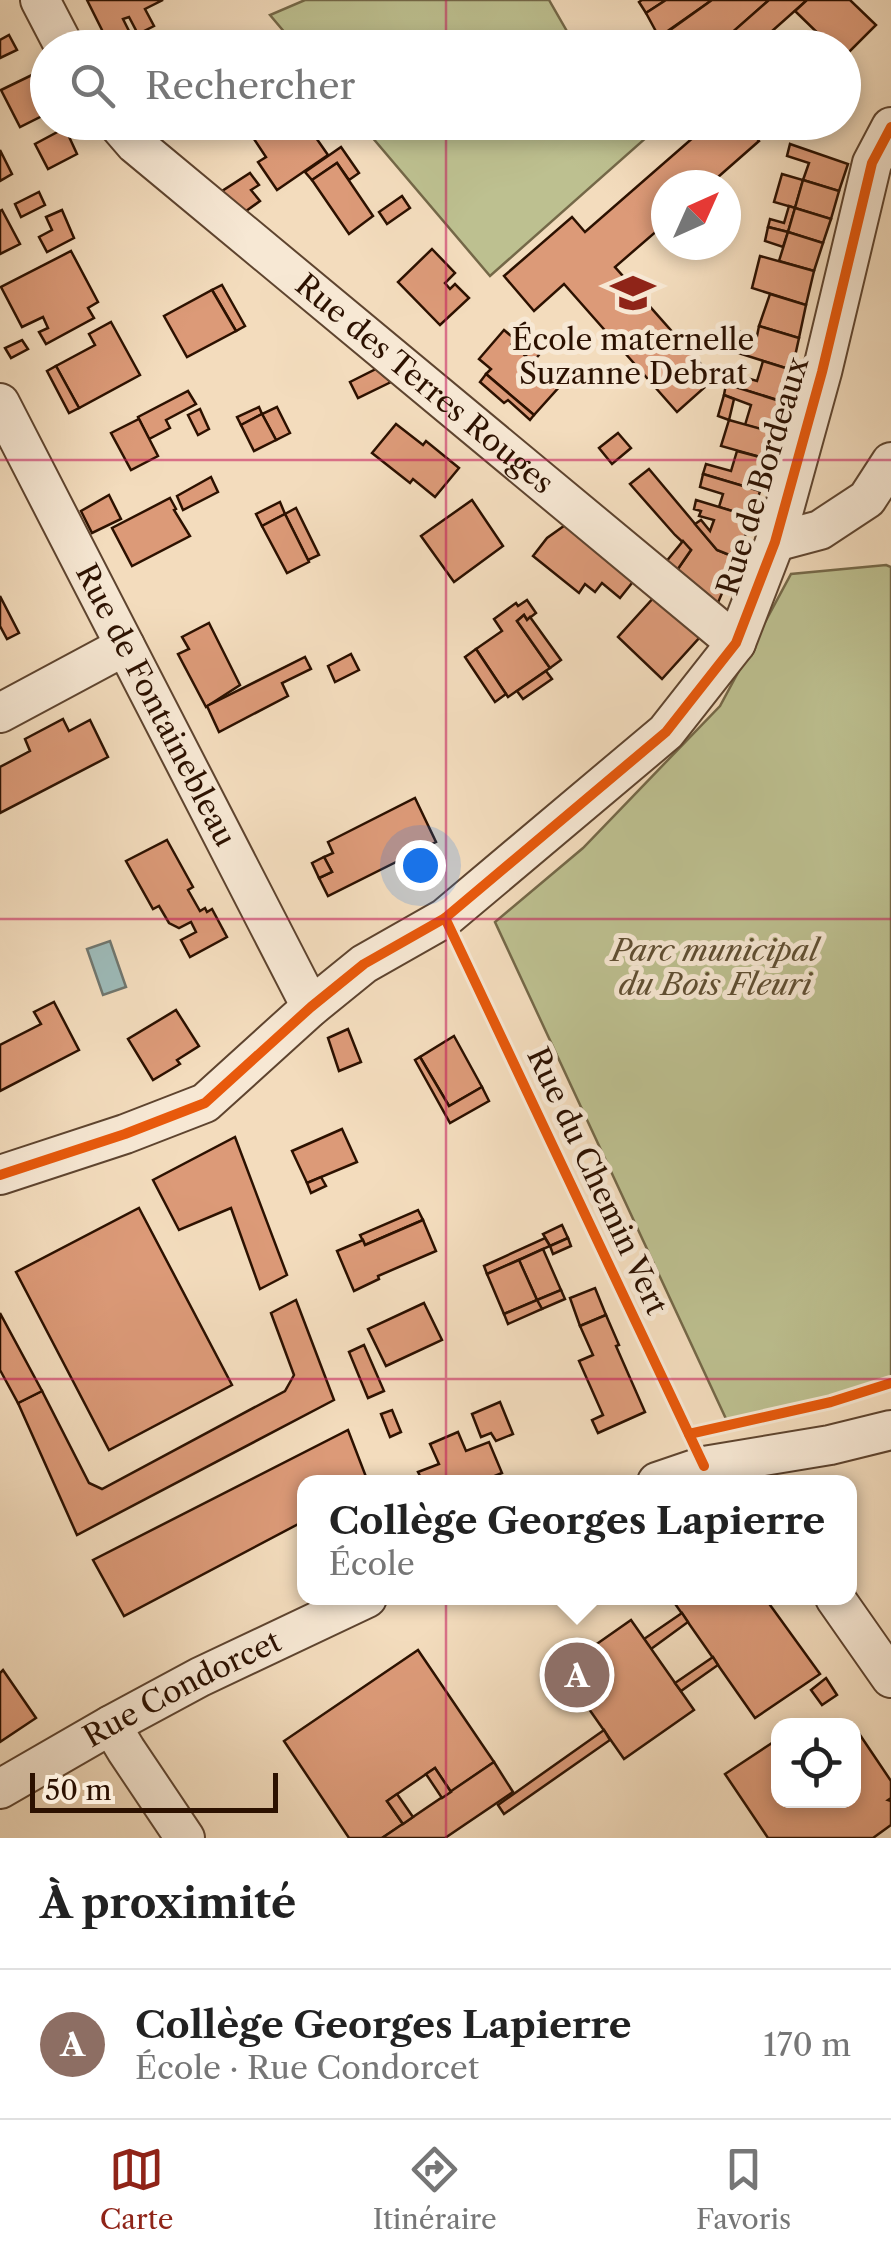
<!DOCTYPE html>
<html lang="fr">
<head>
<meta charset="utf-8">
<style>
	:root { --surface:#fff; --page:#f2f2f2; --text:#222; --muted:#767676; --line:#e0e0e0; --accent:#8f2418 }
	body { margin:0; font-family:"Libre Caslon Text",serif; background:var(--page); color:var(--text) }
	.controls { position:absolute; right:30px; bottom:30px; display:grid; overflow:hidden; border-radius:20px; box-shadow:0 5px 15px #0003 }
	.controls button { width:90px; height:90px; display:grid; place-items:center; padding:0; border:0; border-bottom:2px solid var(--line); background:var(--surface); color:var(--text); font:50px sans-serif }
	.compass { position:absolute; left:651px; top:170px; width:90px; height:90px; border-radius:50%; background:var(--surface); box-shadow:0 5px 15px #0003; rotate:45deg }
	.scale { position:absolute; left:30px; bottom:25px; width:248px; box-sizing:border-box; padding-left:10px; border:5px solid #2c1100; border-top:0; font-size:28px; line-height:35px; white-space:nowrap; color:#2c1100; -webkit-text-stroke:8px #f7e8d4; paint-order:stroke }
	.you { position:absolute; left:420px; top:865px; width:35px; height:35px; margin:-25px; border:8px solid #fff; border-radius:50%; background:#1a73e8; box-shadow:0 0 0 15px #1a73e833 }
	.badge { display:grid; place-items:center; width:65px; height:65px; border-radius:50%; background:var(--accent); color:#fff; font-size:32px; font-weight:700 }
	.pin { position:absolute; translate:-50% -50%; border:5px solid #fff; box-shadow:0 2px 10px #0006 }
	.popup { position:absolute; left:297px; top:1475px; width:560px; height:130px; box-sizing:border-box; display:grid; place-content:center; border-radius:20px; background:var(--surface); filter:drop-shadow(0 2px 8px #0005); font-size:32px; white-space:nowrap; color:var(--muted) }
	.popup b { font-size:38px; color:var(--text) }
	.popup::after { content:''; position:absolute; left:50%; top:100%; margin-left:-20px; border:20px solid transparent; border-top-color:var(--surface) }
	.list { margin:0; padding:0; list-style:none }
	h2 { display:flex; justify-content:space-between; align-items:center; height:130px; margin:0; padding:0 40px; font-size:42px }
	h2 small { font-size:32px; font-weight:400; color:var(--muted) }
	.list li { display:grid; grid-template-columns:65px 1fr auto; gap:30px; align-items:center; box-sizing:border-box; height:150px; padding:0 40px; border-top:2px solid var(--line) }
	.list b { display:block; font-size:38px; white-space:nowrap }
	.list p { margin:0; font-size:32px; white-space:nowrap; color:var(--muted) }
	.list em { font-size:32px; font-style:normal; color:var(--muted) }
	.icon { flex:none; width:55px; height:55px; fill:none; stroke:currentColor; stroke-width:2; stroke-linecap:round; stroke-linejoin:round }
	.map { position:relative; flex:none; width:891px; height:1838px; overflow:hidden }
	.search { position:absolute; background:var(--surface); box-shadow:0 5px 15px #0003; left:30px; right:30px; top:30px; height:110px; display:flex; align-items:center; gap:25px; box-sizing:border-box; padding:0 35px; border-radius:55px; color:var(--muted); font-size:38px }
	.sheet { height:280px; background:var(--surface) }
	nav { display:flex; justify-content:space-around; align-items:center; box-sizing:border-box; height:140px; border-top:2px solid var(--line); background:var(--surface); font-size:28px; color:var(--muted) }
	nav a { display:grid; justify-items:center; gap:5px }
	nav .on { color:var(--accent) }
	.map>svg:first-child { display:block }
	.green { fill:#bdc090; stroke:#746848; stroke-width:2.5 }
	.water { fill:#9dbab8; stroke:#70766e; stroke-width:2.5 }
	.building { fill:#dc9a78; stroke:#2c1100; stroke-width:2.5 }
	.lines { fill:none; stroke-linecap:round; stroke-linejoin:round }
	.street-casing { stroke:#5e442f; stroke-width:42 }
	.street { stroke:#f7e8d4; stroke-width:38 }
	.cycleway-casing { stroke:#f7e8d4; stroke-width:16 }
	.cycleway { stroke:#e8590c; stroke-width:10 }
	.grid { fill:none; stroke:#c2185b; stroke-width:2.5; stroke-opacity:0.55 }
	.labels { text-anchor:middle; stroke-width:10; stroke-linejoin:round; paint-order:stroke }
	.poi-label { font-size:30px; fill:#2c1100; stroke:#f7e8d4 }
	.street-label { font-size:30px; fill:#2c1100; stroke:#f7e8d4 }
	.park-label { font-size:30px; font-style:italic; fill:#5f4e32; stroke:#f7e8d4 }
</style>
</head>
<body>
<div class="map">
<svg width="891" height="1838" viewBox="0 0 891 1838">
	<rect width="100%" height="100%" fill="#f3dcbd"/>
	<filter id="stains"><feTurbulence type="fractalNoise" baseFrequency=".002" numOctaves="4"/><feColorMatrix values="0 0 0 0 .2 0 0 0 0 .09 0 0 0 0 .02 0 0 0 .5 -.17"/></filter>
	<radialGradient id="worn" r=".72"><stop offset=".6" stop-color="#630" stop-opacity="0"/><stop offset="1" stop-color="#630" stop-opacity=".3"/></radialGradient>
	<g class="green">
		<path d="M 305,0 L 549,0 L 576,47 L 297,47 L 270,15 Z"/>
		<path d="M 360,123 L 635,123 L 647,137 L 490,276 Z"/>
		<path d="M 886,565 L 891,567 L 891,1379 L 759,1422 L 727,1421 L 495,922 L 583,848 L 720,706 L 791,574 Z"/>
	</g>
	<path class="water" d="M 110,941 L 126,987 L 103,995 L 87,949 Z"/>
	<g class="building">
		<path d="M 87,0 L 163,0 L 145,9 L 154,26 L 138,34 L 129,17 L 123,19 L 133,39 L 116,48 L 111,48 Z"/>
		<path d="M 642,0 L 666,0 L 646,13 L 639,2 Z"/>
		<path d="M 666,0 L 712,0 L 659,37 L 646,13 Z"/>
		<path d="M 712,0 L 769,0 L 715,48 L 645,48 Z"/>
		<path d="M 769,0 L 807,0 L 753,48 L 725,48 L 720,43 Z"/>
		<path d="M 807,0 L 850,0 L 876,25 L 844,57 L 844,48 L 833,48 L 795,11 Z"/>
		<path d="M 9,35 L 17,50 L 0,58 L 0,40 Z"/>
		<path d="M 32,75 L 48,104 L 48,113 L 20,127 L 1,90 Z"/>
		<path d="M 265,122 L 305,122 L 328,155 L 277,190 L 258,162 L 266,157 L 250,133 Z"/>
		<path d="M 711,122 L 743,122 L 759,141 L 709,185 L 666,185 L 666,223 L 615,267 L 714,379 L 677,412 L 564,284 L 534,311 L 504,276 L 572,217 L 585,232 Z"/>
		<path d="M 65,128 L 77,154 L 48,169 L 35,144 Z"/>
		<path d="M 790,144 L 848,164 L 839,191 L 803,180 L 809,163 L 787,156 Z"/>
		<path d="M 341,147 L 359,173 L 349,180 L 337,163 L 312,180 L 305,172 Z"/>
		<path d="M 0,150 L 12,174 L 0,181 Z"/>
		<path d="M 337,163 L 373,216 L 349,234 L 312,180 Z"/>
		<path d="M 250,173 L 259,185 L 251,190 L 260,201 L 242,214 L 219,193 Z"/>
		<path d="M 782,174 L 803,180 L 795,208 L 774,202 Z"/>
		<path d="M 803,180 L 839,191 L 831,219 L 795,208 Z"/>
		<path d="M 39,192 L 45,205 L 21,217 L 15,204 Z"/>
		<path d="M 402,196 L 410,208 L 387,224 L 379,212 Z"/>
		<path d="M 789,206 L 795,208 L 788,232 L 768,227 L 770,219 L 784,223 Z"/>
		<path d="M 795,208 L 831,219 L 823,243 L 788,232 Z"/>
		<path d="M 2,210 L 20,244 L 0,254 L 0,211 Z"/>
		<path d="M 62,210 L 74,238 L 47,252 L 39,237 L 52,230 L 46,217 Z"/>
		<path d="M 768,227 L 788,232 L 783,247 L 765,241 Z"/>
		<path d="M 788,232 L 823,243 L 814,271 L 779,261 Z"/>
		<path d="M 432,249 L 455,273 L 445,283 L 450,289 L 455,284 L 469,298 L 440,325 L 398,282 Z"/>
		<path d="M 71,251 L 98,302 L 88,308 L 94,318 L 46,344 L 39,332 L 48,328 L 43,317 L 22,327 L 1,287 Z"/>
		<path d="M 760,256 L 814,271 L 806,305 L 752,288 Z"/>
		<path d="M 222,285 L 245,326 L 236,331 L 212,290 Z"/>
		<path d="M 212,290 L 236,331 L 187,357 L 164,316 Z"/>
		<path d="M 770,294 L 806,305 L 799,338 L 759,326 Z"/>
		<path d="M 111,322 L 140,375 L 79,408 L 56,366 L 95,345 L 89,334 Z"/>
		<path d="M 759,326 L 799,338 L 792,370 L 735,352 L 741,332 L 757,336 Z"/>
		<path d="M 504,330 L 516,340 L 512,344 L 560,386 L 534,415 L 486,374 L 491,369 L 479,359 Z"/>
		<path d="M 522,332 L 543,350 L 533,362 L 512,344 Z"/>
		<path d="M 22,340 L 28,349 L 11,358 L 5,348 Z"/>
		<path d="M 763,361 L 792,370 L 784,402 L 726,384 L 729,373 L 757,381 Z"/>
		<path d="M 56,366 L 79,408 L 69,413 L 47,371 Z"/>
		<path d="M 376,369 L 391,382 L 358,398 L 350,382 Z"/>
		<path d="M 486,374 L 534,415 L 530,420 L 508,400 L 504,403 L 480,382 Z"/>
		<path d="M 726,384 L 789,404 L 779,434 L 745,425 L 751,405 L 724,395 Z"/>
		<path d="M 188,391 L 196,404 L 166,420 L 170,428 L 149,439 L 138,417 Z"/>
		<path d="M 724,395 L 734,399 L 729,420 L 718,416 Z"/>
		<path d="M 259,407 L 262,414 L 241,425 L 237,417 Z"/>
		<path d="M 277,407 L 290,433 L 276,440 L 262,414 Z"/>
		<path d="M 200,409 L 209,429 L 198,435 L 188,415 Z"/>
		<path d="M 262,414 L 276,440 L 254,451 L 241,425 Z"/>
		<path d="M 139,419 L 158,456 L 131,470 L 111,433 Z"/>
		<path d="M 729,420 L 779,434 L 771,460 L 721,446 Z"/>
		<path d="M 396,424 L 423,445 L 426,441 L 459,468 L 435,497 L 413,479 L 410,483 L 372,453 Z"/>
		<path d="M 618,433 L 631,448 L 612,464 L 599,448 Z"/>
		<path d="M 737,451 L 771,460 L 760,491 L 703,474 L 706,464 L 731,471 Z"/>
		<path d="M 649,469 L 717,550 L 737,558 L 717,605 L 673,576 L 691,550 L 675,535 L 630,484 Z"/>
		<path d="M 703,474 L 760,491 L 752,517 L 719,507 L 723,494 L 700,487 Z"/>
		<path d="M 211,477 L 218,492 L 183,510 L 177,496 Z"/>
		<path d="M 109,495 L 121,519 L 92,533 L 81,511 Z"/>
		<path d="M 170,498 L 176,509 L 174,510 L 190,536 L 132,566 L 112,528 Z"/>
		<path d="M 472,500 L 503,546 L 454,582 L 421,536 Z"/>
		<path d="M 696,500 L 752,517 L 737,558 L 717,550 L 695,524 L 701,520 L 710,531 L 714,520 L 699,516 L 701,511 L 694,509 Z"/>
		<path d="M 280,502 L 285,514 L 262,526 L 256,514 Z"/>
		<path d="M 296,508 L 319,555 L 308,560 L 285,514 Z"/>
		<path d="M 285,514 L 309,562 L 287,573 L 262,526 Z"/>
		<path d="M 568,523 L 636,578 L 620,598 L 602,583 L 595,592 L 585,584 L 579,593 L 533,556 L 547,538 Z"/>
		<path d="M 683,541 L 691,550 L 673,576 L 661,568 Z"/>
		<path d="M 656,595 L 700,637 L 662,679 L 618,637 Z"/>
		<path d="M 0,596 L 19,633 L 7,639 L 0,626 Z"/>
		<path d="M 527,600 L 536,613 L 527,620 L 524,615 L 517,621 L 550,668 L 508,697 L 476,649 L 502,631 L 494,619 L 516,603 L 518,606 Z"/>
		<path d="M 524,615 L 527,620 L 530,617 L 561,660 L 550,668 L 517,621 Z"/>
		<path d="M 209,623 L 240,685 L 206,707 L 178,654 L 189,649 L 182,637 Z"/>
		<path d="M 476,649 L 506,694 L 495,702 L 465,657 Z"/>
		<path d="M 351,654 L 359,670 L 335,682 L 328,666 Z"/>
		<path d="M 305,657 L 311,669 L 282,683 L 288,696 L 219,732 L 207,706 Z"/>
		<path d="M 546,671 L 552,679 L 523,699 L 517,691 Z"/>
		<path d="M 63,719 L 69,731 L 90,720 L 108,757 L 0,813 L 0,767 L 30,751 L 25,739 Z"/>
		<path d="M 415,798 L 436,842 L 328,896 L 319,878 L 332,872 L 324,857 L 333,853 L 328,842 Z"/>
		<path d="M 167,840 L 193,887 L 188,890 L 200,911 L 205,908 L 207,912 L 212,909 L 227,937 L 190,957 L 181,940 L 196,932 L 191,922 L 179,928 L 169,923 L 159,906 L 153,909 L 126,861 Z"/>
		<path d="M 324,857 L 332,872 L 319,878 L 312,863 Z"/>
		<path d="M 54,1002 L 79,1050 L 0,1091 L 0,1045 L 41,1024 L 34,1012 Z"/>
		<path d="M 176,1010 L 199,1046 L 177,1060 L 180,1064 L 153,1080 L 128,1039 Z"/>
		<path d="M 348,1029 L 361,1062 L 339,1071 L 328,1038 Z"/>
		<path d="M 454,1036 L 482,1087 L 449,1106 L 420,1057 Z"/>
		<path d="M 420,1057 L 449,1106 L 482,1087 L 489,1101 L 450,1123 L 415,1060 Z"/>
		<path d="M 342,1129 L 357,1162 L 307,1183 L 292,1151 Z"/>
		<path d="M 235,1137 L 287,1275 L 260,1289 L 231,1208 L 179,1230 L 153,1180 Z"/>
		<path d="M 321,1177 L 326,1186 L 311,1193 L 307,1183 Z"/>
		<path d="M 139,1208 L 232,1385 L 109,1450 L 16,1272 Z"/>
		<path d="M 418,1210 L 423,1220 L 365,1245 L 360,1235 Z"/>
		<path d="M 423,1220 L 436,1251 L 378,1276 L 379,1279 L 354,1291 L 337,1251 L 363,1240 L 365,1245 Z"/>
		<path d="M 562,1225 L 568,1238 L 550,1246 L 543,1234 Z"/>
		<path d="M 545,1238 L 550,1246 L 487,1274 L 484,1266 Z"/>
		<path d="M 568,1238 L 571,1246 L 553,1254 L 550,1246 Z"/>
		<path d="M 543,1249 L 561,1290 L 537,1300 L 519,1260 Z"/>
		<path d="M 519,1260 L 537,1300 L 504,1314 L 487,1274 Z"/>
		<path d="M 595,1288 L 606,1315 L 580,1326 L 570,1298 Z"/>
		<path d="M 561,1290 L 565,1299 L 542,1309 L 537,1300 Z"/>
		<path d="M 296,1300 L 334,1400 L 77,1535 L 18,1403 L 42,1391 L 89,1483 L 102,1489 L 285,1391 L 294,1375 L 271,1313 Z"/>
		<path d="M 537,1300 L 542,1309 L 508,1324 L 504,1314 Z"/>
		<path d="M 424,1303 L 442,1340 L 386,1366 L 368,1329 Z"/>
		<path d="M 0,1313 L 42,1391 L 18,1403 L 0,1370 Z"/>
		<path d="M 606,1315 L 619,1345 L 616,1346 L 645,1412 L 598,1433 L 592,1420 L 603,1415 L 579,1361 L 593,1355 L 580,1326 Z"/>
		<path d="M 364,1345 L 384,1391 L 368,1398 L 349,1352 Z"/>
		<path d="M 500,1402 L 513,1434 L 496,1441 L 491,1433 L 481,1437 L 472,1414 Z"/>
		<path d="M 392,1410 L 401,1432 L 390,1437 L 381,1414 Z"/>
		<path d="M 348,1430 L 368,1482 L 304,1482 L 304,1521 L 124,1616 L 93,1560 Z"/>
		<path d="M 458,1432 L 466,1451 L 489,1442 L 502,1473 L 480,1482 L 423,1482 L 418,1472 L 439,1464 L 430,1444 Z"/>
		<path d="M 671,1598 L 765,1598 L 820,1674 L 755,1718 Z"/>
		<path d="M 682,1613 L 688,1622 L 651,1649 L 644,1639 Z"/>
		<path d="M 631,1620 L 694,1710 L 624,1759 L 561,1669 Z"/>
		<path d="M 418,1650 L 494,1762 L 451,1792 L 435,1768 L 387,1801 L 403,1824 L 382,1838 L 349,1838 L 284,1741 Z"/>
		<path d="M 713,1657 L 718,1665 L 681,1691 L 675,1683 Z"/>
		<path d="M 3,1670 L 36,1718 L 0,1742 L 0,1673 Z"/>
		<path d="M 826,1678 L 837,1695 L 822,1705 L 811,1690 Z"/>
		<path d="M 854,1726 L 891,1781 L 891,1798 L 888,1800 L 891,1801 L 891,1825 L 873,1838 L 768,1838 L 725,1774 L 778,1739 L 778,1800 L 854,1800 Z"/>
		<path d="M 604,1730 L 610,1740 L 504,1814 L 498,1805 Z"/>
		<path d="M 494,1762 L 513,1792 L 445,1838 L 382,1838 Z"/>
		<path d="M 435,1768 L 451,1792 L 442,1798 L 426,1774 Z"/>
		<path d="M 397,1794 L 413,1817 L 403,1824 L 387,1801 Z"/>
	</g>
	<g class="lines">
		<g class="street-casing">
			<g id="street">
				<path d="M 40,0 L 65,48"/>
				<path id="s1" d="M 116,122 L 135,144 L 736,643"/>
				<path id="s2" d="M 0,403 L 311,1007"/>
				<path d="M 775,542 L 820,530 L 867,499 L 891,462"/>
				<path d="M 0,713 L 125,646"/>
				<path d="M 0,1175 L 125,1134 L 205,1103 L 311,1007 L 364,964 L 445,918 L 666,732 L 736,643 L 775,542 L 822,372 L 872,163 L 891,127"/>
				<path d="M 657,1482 L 704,1466 L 830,1445 L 891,1430"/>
				<path d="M 835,1598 L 891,1678"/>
				<path d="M 111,1725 L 126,1750 L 185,1838"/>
				<path id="s3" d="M 0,1789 L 111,1725 L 200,1677 L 367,1598"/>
			</g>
		</g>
		<use href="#street" class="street"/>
		<g class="cycleway-casing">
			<g id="cycleway">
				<path d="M 445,918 L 704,1466"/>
				<path d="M 0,1175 L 125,1134 L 205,1103 L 311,1007 L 364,964 L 445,918 L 666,732 L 736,643 L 775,542 L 822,372 L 872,163 L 891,127"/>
				<path d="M 689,1434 L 831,1402 L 891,1383"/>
			</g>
		</g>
		<use href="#cycleway" class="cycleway"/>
	</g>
	<path class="grid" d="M 446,0 L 446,48M 446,122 L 446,1838M 0,460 L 891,460M 0,919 L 891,919M 0,1379 L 891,1379"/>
	<defs>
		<g id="school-bare" transform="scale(3.45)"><path d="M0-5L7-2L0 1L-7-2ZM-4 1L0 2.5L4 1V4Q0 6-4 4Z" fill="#8f2418" stroke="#f7e8d4" stroke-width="2.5" paint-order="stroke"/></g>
	</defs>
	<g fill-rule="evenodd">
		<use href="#school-bare" x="633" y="293"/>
	</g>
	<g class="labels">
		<g class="poi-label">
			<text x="633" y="350">École maternelle<tspan x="633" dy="34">Suzanne Debrat</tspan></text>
		</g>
		<g class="street-label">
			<text dy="10" stroke="none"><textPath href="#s1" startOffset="405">Rue des Terres Rouges</textPath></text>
			<text transform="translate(763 476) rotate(-73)" y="10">Rue de Bordeaux</text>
			<text dy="10" stroke="none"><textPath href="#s2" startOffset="340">Rue de Fontainebleau</textPath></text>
			<text transform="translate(597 1181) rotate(65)" y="10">Rue du Chemin Vert</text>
			<text dy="10" stroke="none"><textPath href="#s3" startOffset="208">Rue Condorcet</textPath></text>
		</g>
		<g class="park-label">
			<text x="715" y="961">Parc municipal<tspan x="715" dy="34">du Bois Fleuri</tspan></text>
		</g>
	</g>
	<rect width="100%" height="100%" filter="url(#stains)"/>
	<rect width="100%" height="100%" fill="url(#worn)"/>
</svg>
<div class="controls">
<button><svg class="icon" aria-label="locate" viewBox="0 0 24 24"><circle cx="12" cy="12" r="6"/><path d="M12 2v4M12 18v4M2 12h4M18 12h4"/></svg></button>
</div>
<svg class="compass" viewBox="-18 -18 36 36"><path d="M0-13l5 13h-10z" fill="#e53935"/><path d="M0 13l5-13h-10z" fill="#767676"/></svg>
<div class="scale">50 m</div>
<div class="you"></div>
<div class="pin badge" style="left:577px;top:1675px;background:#8d6e63">A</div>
<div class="popup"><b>Collège Georges Lapierre</b>École</div>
<div class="search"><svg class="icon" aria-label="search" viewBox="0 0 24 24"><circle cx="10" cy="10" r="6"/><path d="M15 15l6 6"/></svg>Rechercher</div>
</div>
<section class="sheet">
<h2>À proximité<small></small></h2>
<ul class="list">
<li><span class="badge" style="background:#8d6e63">A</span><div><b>Collège Georges Lapierre</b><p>École · Rue Condorcet</p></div><em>170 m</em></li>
</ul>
</section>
<nav>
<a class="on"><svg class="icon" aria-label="map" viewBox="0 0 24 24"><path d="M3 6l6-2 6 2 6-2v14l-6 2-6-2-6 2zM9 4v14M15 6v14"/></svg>Carte</a>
<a><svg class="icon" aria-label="directions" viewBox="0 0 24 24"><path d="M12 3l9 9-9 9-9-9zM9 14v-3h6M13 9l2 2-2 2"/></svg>Itinéraire</a>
<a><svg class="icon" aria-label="saved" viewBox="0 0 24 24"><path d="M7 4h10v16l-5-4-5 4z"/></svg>Favoris</a>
</nav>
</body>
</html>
